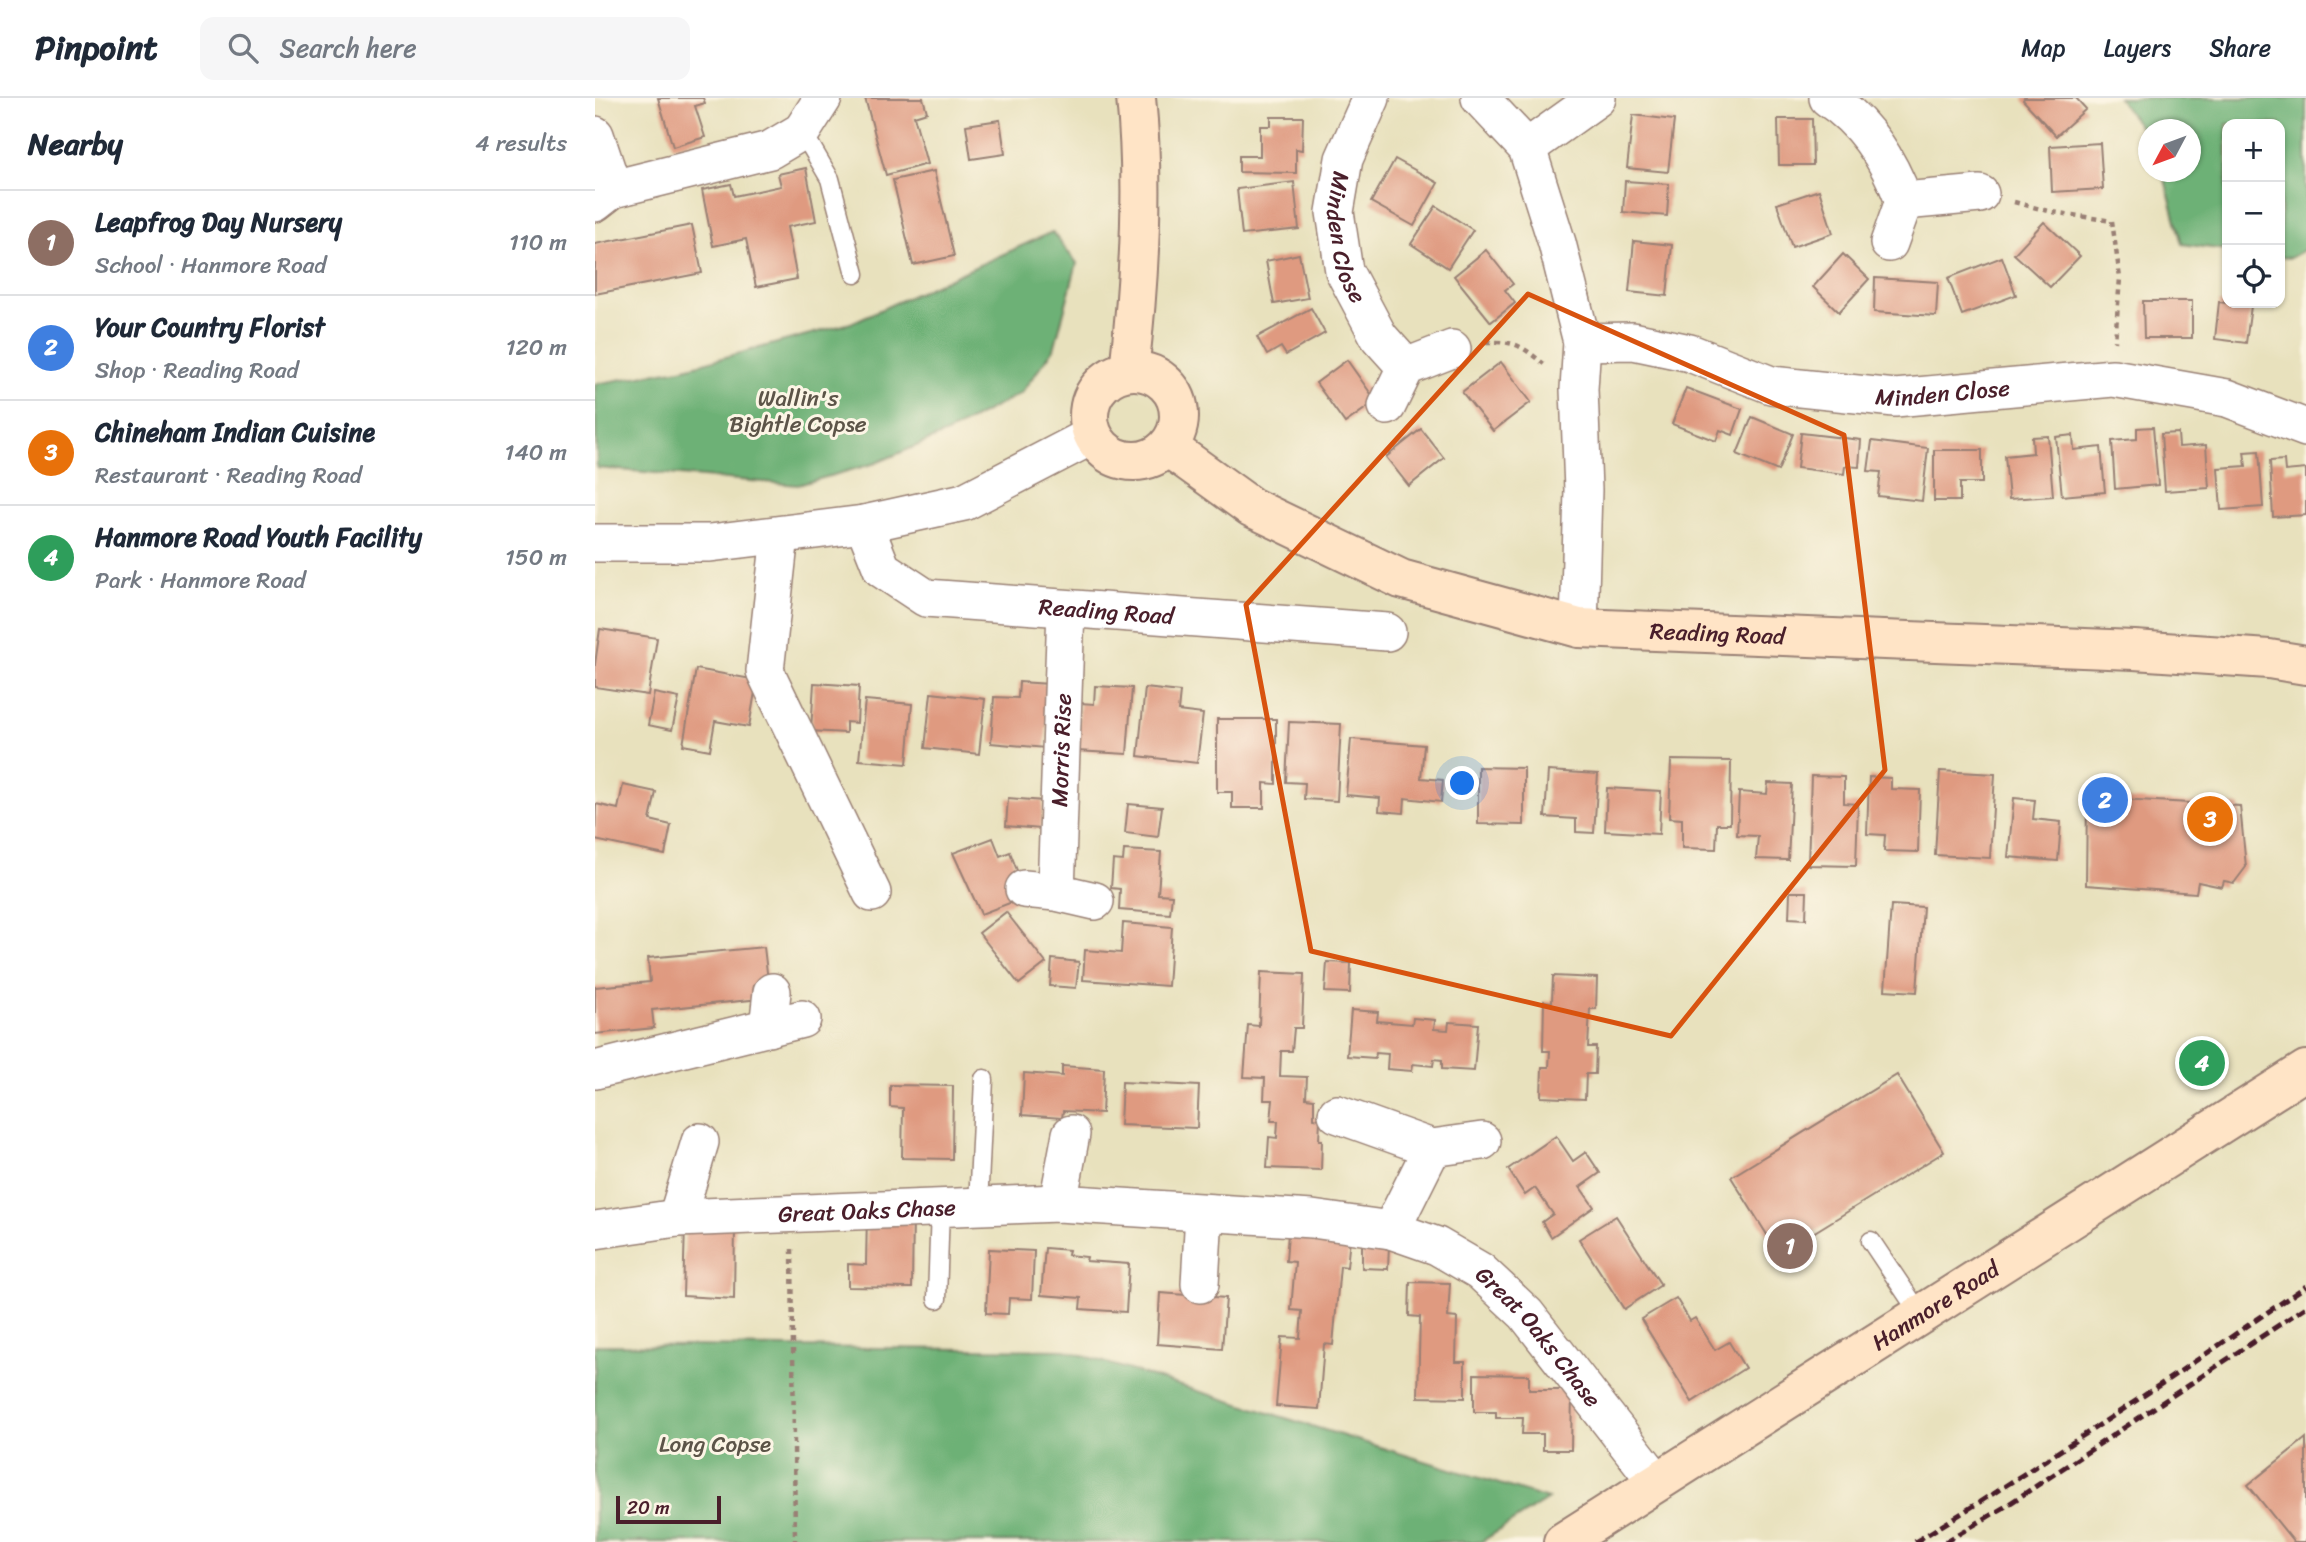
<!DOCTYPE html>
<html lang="en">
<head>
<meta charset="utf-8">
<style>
	:root { --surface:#fff; --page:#f6f6f7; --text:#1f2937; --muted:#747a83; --line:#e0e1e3; --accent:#2563eb }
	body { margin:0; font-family:Sriracha,sans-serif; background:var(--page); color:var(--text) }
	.controls { position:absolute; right:21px; top:21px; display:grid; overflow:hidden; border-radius:14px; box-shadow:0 2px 5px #0004 }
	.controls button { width:63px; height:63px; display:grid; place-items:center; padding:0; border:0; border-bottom:2px solid var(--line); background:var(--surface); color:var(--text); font:35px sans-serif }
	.compass { position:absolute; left:1543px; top:21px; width:63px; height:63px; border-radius:50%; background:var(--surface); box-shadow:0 2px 5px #0004; rotate:229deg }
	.scale { position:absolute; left:21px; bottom:18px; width:105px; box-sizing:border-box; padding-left:7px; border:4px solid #4a1f2b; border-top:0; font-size:19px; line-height:24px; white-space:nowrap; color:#4a1f2b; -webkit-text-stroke:5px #fcf5e5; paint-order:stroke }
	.you { position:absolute; left:868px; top:686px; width:24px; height:24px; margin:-18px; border:5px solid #fff; border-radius:50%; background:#1a73e8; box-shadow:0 0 0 10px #1a73e833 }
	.badge { display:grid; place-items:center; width:46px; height:46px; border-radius:50%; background:var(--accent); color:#fff; font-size:23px; font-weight:700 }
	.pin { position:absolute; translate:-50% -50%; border:4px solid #fff; box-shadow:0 2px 7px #0006 }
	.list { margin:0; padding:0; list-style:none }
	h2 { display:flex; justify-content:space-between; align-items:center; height:91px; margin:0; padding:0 28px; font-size:30px }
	h2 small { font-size:23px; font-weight:400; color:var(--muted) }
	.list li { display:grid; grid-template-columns:46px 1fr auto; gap:21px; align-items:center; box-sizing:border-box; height:105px; padding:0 28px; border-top:2px solid var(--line) }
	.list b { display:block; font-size:26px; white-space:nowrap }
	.list p { margin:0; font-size:23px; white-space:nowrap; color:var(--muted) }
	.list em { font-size:23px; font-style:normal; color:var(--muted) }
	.icon { flex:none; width:38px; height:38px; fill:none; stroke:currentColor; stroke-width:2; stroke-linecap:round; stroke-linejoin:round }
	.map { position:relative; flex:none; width:1711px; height:1444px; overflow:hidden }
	header { display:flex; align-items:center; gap:42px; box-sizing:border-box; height:98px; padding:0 35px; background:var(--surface); border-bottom:2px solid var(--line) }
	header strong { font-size:33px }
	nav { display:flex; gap:38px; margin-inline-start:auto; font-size:24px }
	.search { width:490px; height:63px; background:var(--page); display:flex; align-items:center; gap:18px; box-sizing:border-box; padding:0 24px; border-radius:14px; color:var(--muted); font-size:26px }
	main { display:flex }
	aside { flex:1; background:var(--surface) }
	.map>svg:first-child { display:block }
	.forest { fill:#6db176; stroke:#5c6850; stroke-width:2 }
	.building { fill:#df9a80 }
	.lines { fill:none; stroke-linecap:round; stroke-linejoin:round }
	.lane-casing { stroke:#998074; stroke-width:21 }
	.street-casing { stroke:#998074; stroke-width:40 }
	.secondary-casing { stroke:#998074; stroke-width:42 }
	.path { stroke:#998074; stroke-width:4.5; stroke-dasharray:5 5; stroke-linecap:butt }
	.lane { stroke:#fff; stroke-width:18 }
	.street { stroke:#fff; stroke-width:37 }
	.secondary { stroke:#ffe4c6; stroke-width:38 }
	.rail { stroke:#4a1f2b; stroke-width:5; stroke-dasharray:10 5; stroke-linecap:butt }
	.marked { fill:none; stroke:#d8530f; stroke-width:5; stroke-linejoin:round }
	.labels { text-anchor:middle; stroke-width:6; stroke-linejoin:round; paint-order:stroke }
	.street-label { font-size:23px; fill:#4a1f2b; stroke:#fcf5e5 }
	.park-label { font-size:23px; fill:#5c5448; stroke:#fcf5e5 }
</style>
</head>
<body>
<header>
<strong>Pinpoint</strong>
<div class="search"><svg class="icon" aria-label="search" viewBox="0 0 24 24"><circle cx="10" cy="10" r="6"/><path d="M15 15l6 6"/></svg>Search here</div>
<nav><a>Map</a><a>Layers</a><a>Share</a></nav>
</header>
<main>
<aside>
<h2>Nearby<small>4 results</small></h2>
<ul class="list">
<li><span class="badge" style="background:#8d6e63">1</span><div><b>Leapfrog Day Nursery</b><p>School · Hanmore Road</p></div><em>110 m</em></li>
<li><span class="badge" style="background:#3f7fe0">2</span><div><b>Your Country Florist</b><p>Shop · Reading Road</p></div><em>120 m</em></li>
<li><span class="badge" style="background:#e8710a">3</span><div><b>Chineham Indian Cuisine</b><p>Restaurant · Reading Road</p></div><em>140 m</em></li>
<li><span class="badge" style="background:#2e9e5b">4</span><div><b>Hanmore Road Youth Facility</b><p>Park · Hanmore Road</p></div><em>150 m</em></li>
</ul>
</aside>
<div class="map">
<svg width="1711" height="1444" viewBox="0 0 1711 1444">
	<rect width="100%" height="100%" fill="#fcf5e5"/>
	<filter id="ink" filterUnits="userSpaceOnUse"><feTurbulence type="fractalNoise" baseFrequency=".0143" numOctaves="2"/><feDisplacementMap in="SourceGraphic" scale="14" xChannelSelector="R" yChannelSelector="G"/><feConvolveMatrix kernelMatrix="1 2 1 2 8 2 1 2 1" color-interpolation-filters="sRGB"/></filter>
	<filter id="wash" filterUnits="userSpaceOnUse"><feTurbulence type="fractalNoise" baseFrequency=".00686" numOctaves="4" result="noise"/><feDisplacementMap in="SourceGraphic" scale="28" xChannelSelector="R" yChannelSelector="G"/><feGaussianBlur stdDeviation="1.57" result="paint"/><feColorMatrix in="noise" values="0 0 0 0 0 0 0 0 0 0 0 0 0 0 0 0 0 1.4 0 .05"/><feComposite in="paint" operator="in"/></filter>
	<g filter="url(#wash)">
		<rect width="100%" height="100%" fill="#e8e1bd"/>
		<g class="forest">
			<path d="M 1523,0 L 1711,0 L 1711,151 L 1695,160 L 1685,159 L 1685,26 L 1632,26 L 1632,152 L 1587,146 L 1568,74 L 1596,74 L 1596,32 L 1554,32 L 1553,40 Z"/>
			<path d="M 457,134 L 482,165 L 459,251 L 426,295 L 354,334 L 281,365 L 203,387 L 2,370 L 0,286 L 90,270 L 256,225 Z"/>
			<path d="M 0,1247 L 470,1252 L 953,1401 L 886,1444 L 0,1444 Z"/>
		</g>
		<g id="blocks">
			<g class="building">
				<path d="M 63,0 L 108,0 L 110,5 L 100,8 L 110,39 L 78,49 Z"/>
				<path d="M 270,0 L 328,0 L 332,14 L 319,18 L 332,66 L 291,77 Z"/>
				<path d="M 1429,0 L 1481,0 L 1491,11 L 1461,38 L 1428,2 Z"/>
				<path d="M 1038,17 L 1079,22 L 1073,74 L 1032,70 Z"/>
				<path d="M 676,19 L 708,19 L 707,52 L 701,51 L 701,75 L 644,74 L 644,58 L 665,58 L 665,28 L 676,28 Z"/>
				<path d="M 1183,21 L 1217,21 L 1218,67 L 1184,67 Z"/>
				<path d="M 405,22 L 410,56 L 376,61 L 371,27 Z"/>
				<path d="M 1505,45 L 1508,91 L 1457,94 L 1455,48 Z"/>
				<path d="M 800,61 L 843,85 L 819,128 L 776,104 Z"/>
				<path d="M 211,70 L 221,123 L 192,129 L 202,181 L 161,189 L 151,141 L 118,148 L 107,92 L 136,86 L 139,98 L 186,88 L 183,76 Z"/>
				<path d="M 339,73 L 359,158 L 318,167 L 298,82 Z"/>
				<path d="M 1030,83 L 1074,86 L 1072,118 L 1028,114 Z"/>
				<path d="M 699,84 L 704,131 L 647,137 L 642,91 Z"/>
				<path d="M 1224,92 L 1238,135 L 1197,149 L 1182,106 Z"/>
				<path d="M 841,108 L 878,132 L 853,170 L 816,146 Z"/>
				<path d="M 1449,124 L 1485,158 L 1455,189 L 1419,156 Z"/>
				<path d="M 97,127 L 107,175 L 0,196 L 0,146 Z"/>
				<path d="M 1039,143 L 1077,147 L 1072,198 L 1034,194 Z"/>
				<path d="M 891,152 L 918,186 L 910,192 L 920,205 L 896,224 L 859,178 Z"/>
				<path d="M 704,156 L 713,200 L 679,206 L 671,163 Z"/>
				<path d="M 1248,156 L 1274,181 L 1244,214 L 1218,189 Z"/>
				<path d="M 1407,159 L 1421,197 L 1367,217 L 1353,180 Z"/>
				<path d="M 1280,180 L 1343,184 L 1341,218 L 1279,214 Z"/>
				<path d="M 1548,203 L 1597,203 L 1597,240 L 1549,240 Z"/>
				<path d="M 1624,204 L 1656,208 L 1651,245 L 1620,241 Z"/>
				<path d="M 716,210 L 730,235 L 691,257 L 686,249 L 672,257 L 662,239 Z"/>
				<path d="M 752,262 L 781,303 L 750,325 L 721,285 Z"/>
				<path d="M 906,264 L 936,304 L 898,333 L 867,294 Z"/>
				<path d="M 1091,290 L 1147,311 L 1138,337 L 1125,332 L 1121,343 L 1077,326 Z"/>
				<path d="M 1157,319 L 1198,336 L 1183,373 L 1142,356 Z"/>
				<path d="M 1558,329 L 1563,387 L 1520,391 L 1517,343 L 1542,341 L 1542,330 Z"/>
				<path d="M 826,331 L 849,360 L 814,388 L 791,359 Z"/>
				<path d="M 1206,335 L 1266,342 L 1264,369 L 1250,368 L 1249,376 L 1202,370 Z"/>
				<path d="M 1583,335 L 1584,349 L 1611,347 L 1614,390 L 1570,393 L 1566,336 Z"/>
				<path d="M 1478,337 L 1479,352 L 1506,349 L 1510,394 L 1467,398 L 1461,339 Z"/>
				<path d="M 1453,338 L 1458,398 L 1414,401 L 1410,358 L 1438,355 L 1437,339 Z"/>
				<path d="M 1277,343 L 1333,350 L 1327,403 L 1283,398 L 1286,374 L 1273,373 Z"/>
				<path d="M 1339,352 L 1387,352 L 1387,385 L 1365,385 L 1365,403 L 1339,403 Z"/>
				<path d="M 1664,353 L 1668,409 L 1626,412 L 1623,370 L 1651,368 L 1649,354 Z"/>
				<path d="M 1689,362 L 1690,373 L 1711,371 L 1711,417 L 1678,419 L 1675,363 Z"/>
				<path d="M 5,531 L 62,540 L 53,597 L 0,589 L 0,566 Z"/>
				<path d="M 101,571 L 162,582 L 154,629 L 120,623 L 115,652 L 88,647 Z"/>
				<path d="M 424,584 L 455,586 L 450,650 L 396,645 L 399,599 L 423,600 Z"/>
				<path d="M 219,585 L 264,588 L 262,625 L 251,624 L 251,635 L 216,633 Z"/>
				<path d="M 500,588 L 537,590 L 532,656 L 482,653 L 485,605 L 499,606 Z"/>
				<path d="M 550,590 L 585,594 L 583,613 L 608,616 L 602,665 L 543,658 Z"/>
				<path d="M 59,595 L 84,600 L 77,632 L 53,627 Z"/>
				<path d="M 336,595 L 390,601 L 384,656 L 330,650 Z"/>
				<path d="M 270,602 L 317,606 L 312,666 L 264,662 Z"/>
				<path d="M 622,621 L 681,621 L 681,686 L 669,685 L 669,710 L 637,710 L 637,694 L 622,694 Z"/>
				<path d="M 694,624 L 746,626 L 742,703 L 709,701 L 710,685 L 691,684 Z"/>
				<path d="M 756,641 L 829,647 L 826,680 L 848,682 L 846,704 L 810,700 L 809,715 L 784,713 L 785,700 L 751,697 Z"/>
				<path d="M 1076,662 L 1136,663 L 1135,726 L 1122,726 L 1121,751 L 1087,750 L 1087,721 L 1074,720 Z"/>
				<path d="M 883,669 L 929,670 L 929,727 L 883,726 Z"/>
				<path d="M 953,673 L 1003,676 L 999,735 L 981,734 L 981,721 L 950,719 Z"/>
				<path d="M 1345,673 L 1400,676 L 1395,760 L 1340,757 Z"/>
				<path d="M 1216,678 L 1249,679 L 1249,705 L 1263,706 L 1261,768 L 1213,767 Z"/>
				<path d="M 1274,679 L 1296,680 L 1296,691 L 1325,692 L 1323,754 L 1289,753 L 1290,737 L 1272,736 Z"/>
				<path d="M 1173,685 L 1197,686 L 1193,762 L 1161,761 L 1163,738 L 1142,737 L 1144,694 L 1172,696 Z"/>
				<path d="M 28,687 L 61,694 L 55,722 L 76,727 L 70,757 L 0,742 L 1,706 L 23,711 Z"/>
				<path d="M 1012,690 L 1066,693 L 1064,736 L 1010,733 Z"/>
				<path d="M 1492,699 L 1645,708 L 1651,769 L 1639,785 L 1629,783 L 1627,789 L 1603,784 L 1601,795 L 1491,787 Z"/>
				<path d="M 413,700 L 448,703 L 446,731 L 411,728 Z"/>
				<path d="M 1419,700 L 1440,702 L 1438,721 L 1466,724 L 1463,763 L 1413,759 Z"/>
				<path d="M 533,706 L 567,709 L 563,739 L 530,735 Z"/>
				<path d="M 398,740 L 405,758 L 415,754 L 426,783 L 420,803 L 386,816 L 358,755 Z"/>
				<path d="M 529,752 L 566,754 L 563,796 L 577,797 L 575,816 L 524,812 L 525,791 L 516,790 L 518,762 L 528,763 Z"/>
				<path d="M 1195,794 L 1212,794 L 1211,821 L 1194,820 Z"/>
				<path d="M 1296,807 L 1328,809 L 1322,894 L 1290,892 Z"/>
				<path d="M 411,814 L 451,865 L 424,886 L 384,835 Z"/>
				<path d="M 528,825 L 577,829 L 573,888 L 488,882 L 490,852 L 526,855 Z"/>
				<path d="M 169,849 L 175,900 L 57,912 L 59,930 L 0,936 L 0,889 L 55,884 L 53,860 Z"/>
				<path d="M 457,861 L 484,864 L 481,890 L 455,888 Z"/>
				<path d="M 732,864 L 756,865 L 755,895 L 730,894 Z"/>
				<path d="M 666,874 L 709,876 L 707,930 L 699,930 L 697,953 L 686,953 L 685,978 L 712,979 L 711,1000 L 719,1001 L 719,1020 L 725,1021 L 724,1042 L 727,1042 L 726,1072 L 672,1070 L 674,1039 L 682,1040 L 683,1023 L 676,1023 L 678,1002 L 669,1002 L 670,980 L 649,979 L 653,927 L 664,928 Z"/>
				<path d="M 958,878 L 1002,880 L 1001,911 L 995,911 L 993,949 L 1001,949 L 1000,976 L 991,976 L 990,1001 L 946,999 L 947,969 L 954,969 L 955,953 L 948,953 L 949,903 L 957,904 Z"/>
				<path d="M 756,912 L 783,914 L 782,923 L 817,926 L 818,920 L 840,922 L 839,931 L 853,932 L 854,924 L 883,926 L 879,973 L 847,971 L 847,962 L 839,961 L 838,968 L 818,966 L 817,973 L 792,971 L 793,956 L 781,955 L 780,960 L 752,958 Z"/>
				<path d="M 467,968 L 509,971 L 507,1015 L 468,1013 L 467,1020 L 427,1017 L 429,975 L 467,978 Z"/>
				<path d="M 1302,977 L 1349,1054 L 1184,1156 L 1136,1079 Z"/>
				<path d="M 527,984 L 604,988 L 602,1030 L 525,1027 Z"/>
				<path d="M 295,987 L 358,988 L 357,1061 L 307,1060 L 308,1010 L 295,1009 Z"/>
				<path d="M 961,1038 L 978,1063 L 991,1054 L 1005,1075 L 985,1089 L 999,1109 L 956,1139 L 947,1124 L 958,1116 L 940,1090 L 930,1097 L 913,1071 Z"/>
				<path d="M 272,1115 L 318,1116 L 317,1190 L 253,1189 L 253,1166 L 271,1167 Z"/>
				<path d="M 1021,1118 L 1066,1187 L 1029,1211 L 984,1141 Z"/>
				<path d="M 90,1127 L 140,1128 L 139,1201 L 88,1198 Z"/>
				<path d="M 693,1135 L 755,1140 L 752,1169 L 745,1168 L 738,1247 L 729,1246 L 724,1311 L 681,1308 L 687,1239 L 705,1240 L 707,1213 L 696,1212 L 700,1164 L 691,1163 Z"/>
				<path d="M 767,1145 L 794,1146 L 793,1171 L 767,1170 Z"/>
				<path d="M 450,1150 L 474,1152 L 473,1157 L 492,1159 L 491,1163 L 534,1166 L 531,1214 L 485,1211 L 486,1200 L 446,1197 Z"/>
				<path d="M 394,1151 L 439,1153 L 437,1201 L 414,1200 L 413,1216 L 391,1215 Z"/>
				<path d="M 815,1184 L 855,1185 L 853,1219 L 862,1220 L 861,1264 L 870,1264 L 870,1300 L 823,1299 L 825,1219 L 814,1218 Z"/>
				<path d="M 565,1195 L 631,1200 L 627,1251 L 562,1246 Z"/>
				<path d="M 1081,1200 L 1095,1223 L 1100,1220 L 1120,1252 L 1134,1244 L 1150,1270 L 1097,1304 L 1046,1221 Z"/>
				<path d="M 879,1276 L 934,1277 L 934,1292 L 977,1292 L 976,1352 L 948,1352 L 948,1336 L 927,1336 L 928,1320 L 901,1320 L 901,1314 L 879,1314 Z"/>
				<path d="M 1711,1340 L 1711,1444 L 1699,1444 L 1653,1387 Z"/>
			</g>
		</g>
	</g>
	<g filter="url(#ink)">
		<use href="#blocks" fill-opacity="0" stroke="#998074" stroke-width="2"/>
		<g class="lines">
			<g class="lane-casing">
				<g id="lane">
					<path d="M 207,33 L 235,81 L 260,176"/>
					<path d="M 383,1108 L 389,981"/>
					<path d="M 1276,1143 L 1325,1216"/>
					<path d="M 342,1201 L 345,1110"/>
				</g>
			</g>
			<g class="street-casing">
				<g id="street">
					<path id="s1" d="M 776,0 L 749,61 L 740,114 L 749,173 L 784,239 L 811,269"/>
					<path d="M 885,0 L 932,50 L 962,145 L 987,244 L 984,291 L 988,392 L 984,530"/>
					<path d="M 1233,0 C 1270,24 1294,63 1309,103 L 1294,145"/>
					<path d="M 0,37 L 18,91"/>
					<path d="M 932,50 L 1002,0"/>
					<path d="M 1309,103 L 1385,96"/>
					<path d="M 0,105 L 18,91 L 175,52 L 207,33 L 228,0"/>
					<path id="s2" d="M 987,244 L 1038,243 L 1095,255 L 1176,287 L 1300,300 L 1518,280 L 1632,300 L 1711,330"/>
					<path d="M 792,308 L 811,269 L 857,251"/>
					<path id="s3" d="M 269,426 L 287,471 L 331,500 L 792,534"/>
					<path d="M 185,437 L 170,573 L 277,795"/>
					<path d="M 0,445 L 115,445 L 269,426 L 369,404 L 498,337"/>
					<path d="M 429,791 L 461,794 L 500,803"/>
					<path id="s4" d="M 461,794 L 471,511"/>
					<path d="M 173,930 L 177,894"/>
					<path d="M 0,972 L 207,921"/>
					<path d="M 742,1016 L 837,1050 L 887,1043"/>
					<path d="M 463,1105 L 476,1036"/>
					<path d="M 82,1120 L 105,1044"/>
					<path id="s5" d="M 0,1132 L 82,1120 L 463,1105 L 717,1121 L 796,1132 L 842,1148 L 885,1173 L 931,1216 L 1062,1384"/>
					<path d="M 796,1132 L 837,1050"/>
					<path d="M 605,1186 L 609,1115"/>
				</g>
			</g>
			<g class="secondary-casing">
				<g id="secondary">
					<path d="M 534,273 C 544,186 550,87 541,0"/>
					<circle cx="539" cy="318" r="45"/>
					<path id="s6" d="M 573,349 L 656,409 L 806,481 L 984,530 L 1539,552 L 1674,561 L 1711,567"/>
					<path id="s7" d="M 968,1444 L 1711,972"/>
				</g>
			</g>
			<g class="path">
				<path d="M 1419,104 L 1457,114 L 1517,123 L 1525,180 L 1520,244"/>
				<path d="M 891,244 C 922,243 926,248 949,266"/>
				<path d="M 197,1151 L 200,1444"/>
			</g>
			<use href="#lane" class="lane"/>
			<use href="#street" class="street"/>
			<use href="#secondary" class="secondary"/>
			<g class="rail">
				<path d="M 1320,1444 C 1453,1363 1582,1276 1711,1188"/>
				<path d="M 1350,1444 L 1408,1410 L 1711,1209"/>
			</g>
		</g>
	</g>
	<path class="marked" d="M 933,196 L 1249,337 L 1290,672 L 1076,938 L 716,853 L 651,507 Z"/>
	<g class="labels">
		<g class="street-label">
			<text dy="8" stroke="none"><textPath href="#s1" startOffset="147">Minden Close</textPath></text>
			<text dy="8" stroke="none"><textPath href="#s2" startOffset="369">Minden Close</textPath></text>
			<text dy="8" stroke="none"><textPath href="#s3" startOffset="282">Reading Road</textPath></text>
			<text dy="8" stroke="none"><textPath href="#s6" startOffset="592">Reading Road</textPath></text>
			<text dy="8" stroke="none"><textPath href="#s4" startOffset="142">Morris Rise</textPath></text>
			<text dy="8" stroke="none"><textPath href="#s5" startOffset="273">Great Oaks Chase</textPath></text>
			<text dy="8" stroke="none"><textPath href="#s7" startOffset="441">Hanmore Road</textPath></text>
			<text dy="8" stroke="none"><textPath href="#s5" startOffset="985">Great Oaks Chase</textPath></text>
		</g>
		<g class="park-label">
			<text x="203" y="308">Wallin's<tspan x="203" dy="26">Bightle Copse</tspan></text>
			<text x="120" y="1354">Long Copse</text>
		</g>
	</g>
</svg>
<div class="controls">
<button>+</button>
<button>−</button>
<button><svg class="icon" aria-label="locate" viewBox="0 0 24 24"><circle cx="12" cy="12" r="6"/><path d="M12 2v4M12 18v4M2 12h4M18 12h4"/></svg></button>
</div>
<svg class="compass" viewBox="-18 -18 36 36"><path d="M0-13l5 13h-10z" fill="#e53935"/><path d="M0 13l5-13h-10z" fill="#747a83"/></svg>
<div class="scale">20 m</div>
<div class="you"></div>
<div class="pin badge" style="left:1195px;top:1148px;background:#8d6e63">1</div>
<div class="pin badge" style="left:1510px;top:702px;background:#3f7fe0">2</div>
<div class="pin badge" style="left:1615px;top:721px;background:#e8710a">3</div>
<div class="pin badge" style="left:1607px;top:965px;background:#2e9e5b">4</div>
</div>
</main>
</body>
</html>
